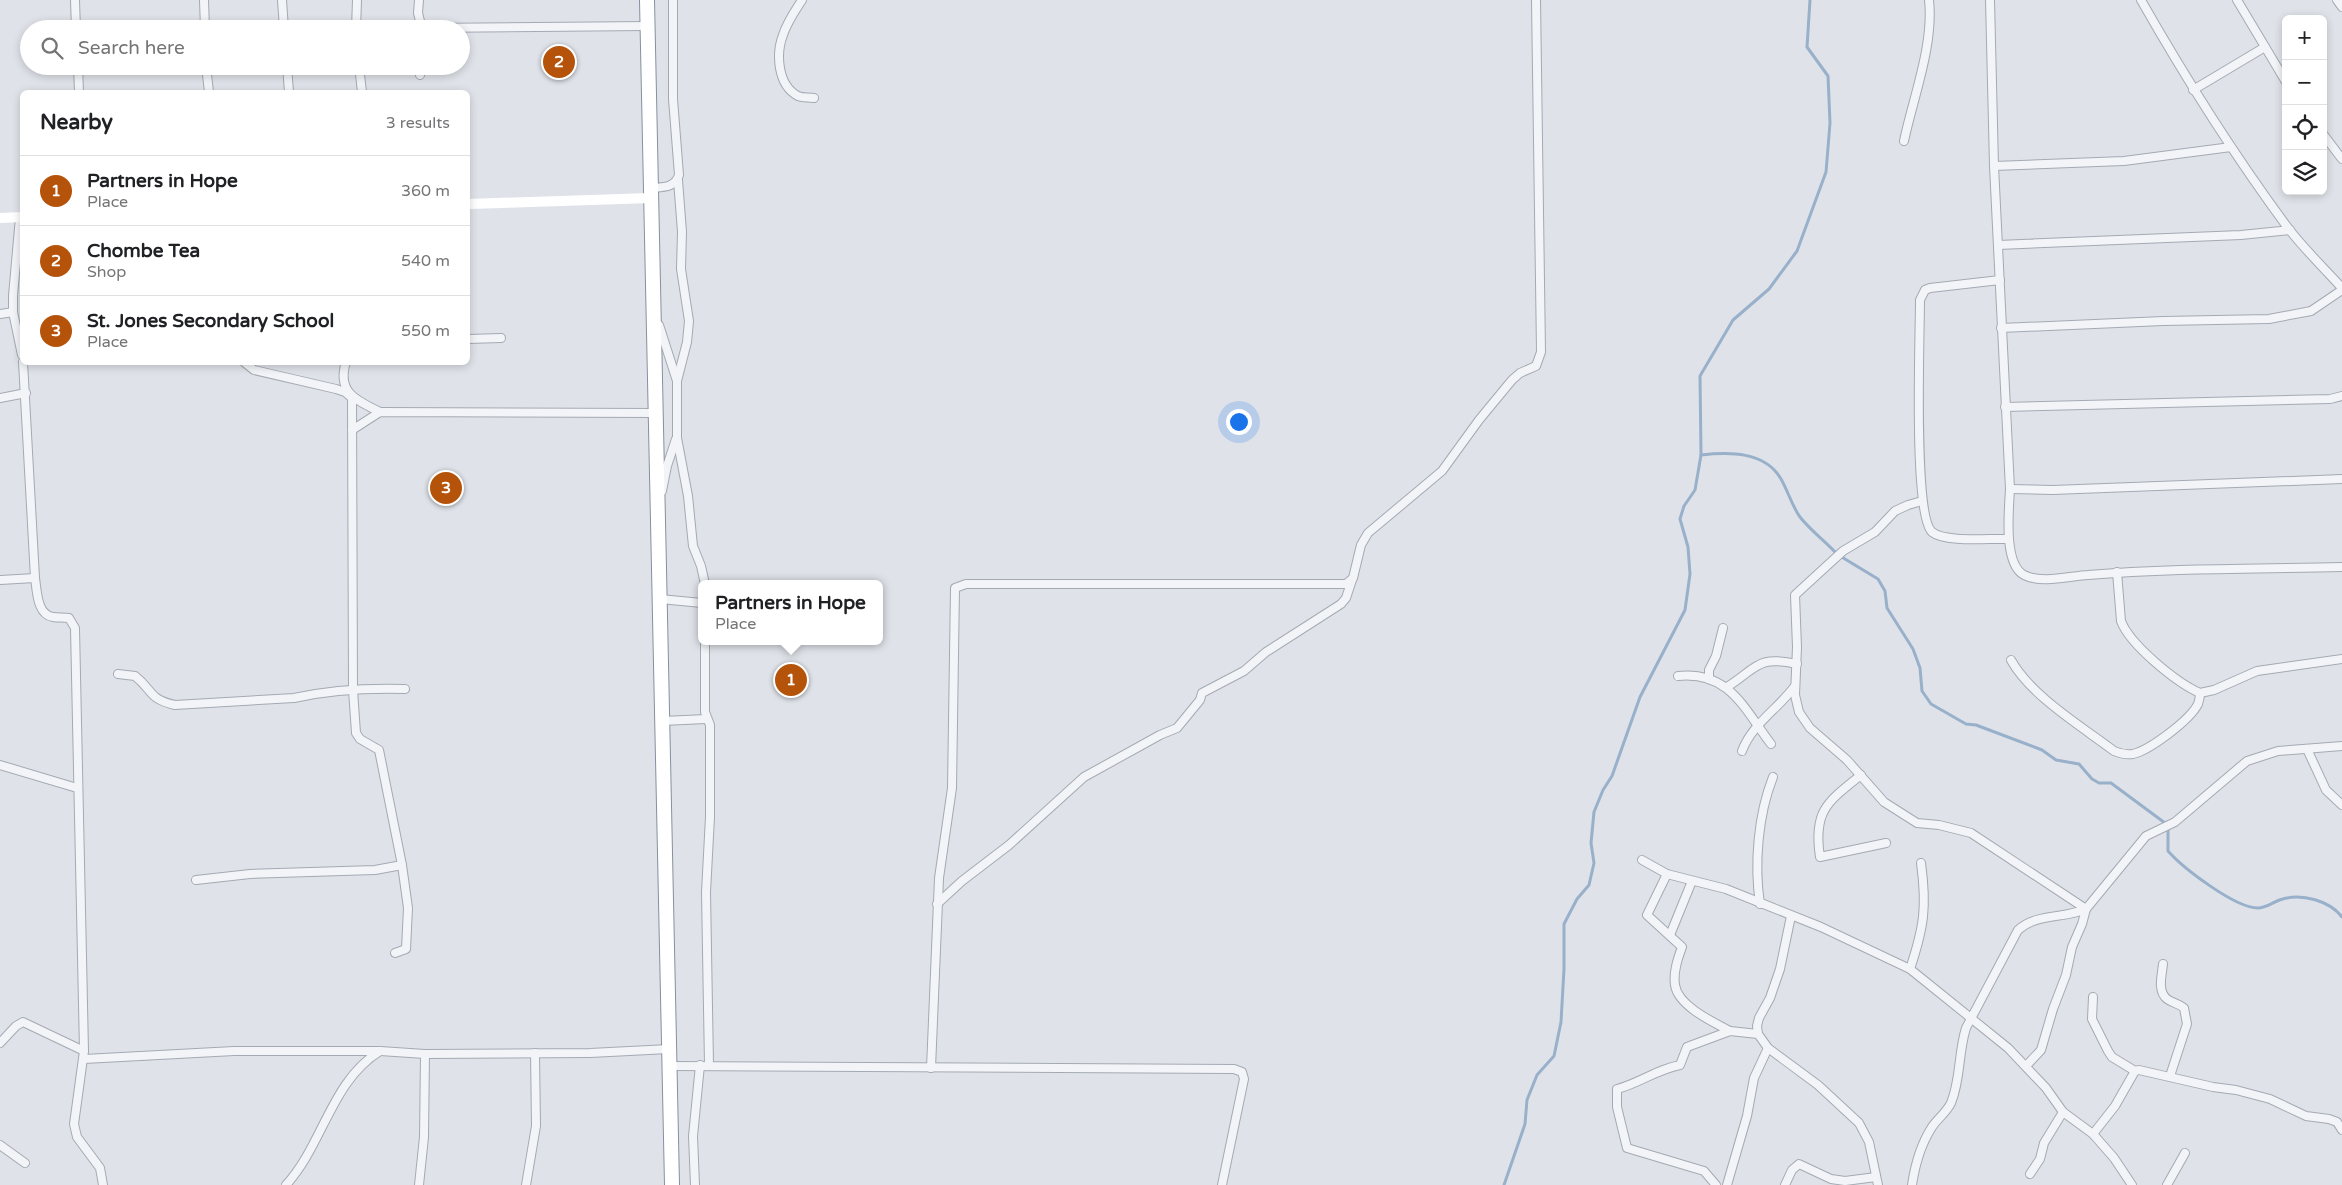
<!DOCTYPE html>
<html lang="en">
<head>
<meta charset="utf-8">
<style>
	:root { --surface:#fff; --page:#f6f6f6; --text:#202124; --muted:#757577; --line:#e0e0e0; --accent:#b45309 }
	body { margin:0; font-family:"Varela Round",sans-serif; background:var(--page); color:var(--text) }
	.controls { position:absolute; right:15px; top:15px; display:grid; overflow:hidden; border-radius:8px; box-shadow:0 2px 8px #0003 }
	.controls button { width:45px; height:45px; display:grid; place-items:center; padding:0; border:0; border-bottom:1px solid var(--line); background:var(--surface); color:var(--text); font:25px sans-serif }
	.you { position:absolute; left:1238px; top:421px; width:18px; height:18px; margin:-12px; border:4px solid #fff; border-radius:50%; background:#1a73e8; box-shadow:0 0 0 8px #1a73e833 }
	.badge { display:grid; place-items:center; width:32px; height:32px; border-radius:50%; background:var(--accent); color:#fff; font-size:16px; font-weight:700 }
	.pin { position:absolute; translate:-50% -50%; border:2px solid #fff; box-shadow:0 1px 5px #0006 }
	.popup { position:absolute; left:698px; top:580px; width:185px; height:65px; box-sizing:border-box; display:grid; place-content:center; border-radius:8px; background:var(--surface); filter:drop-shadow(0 1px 4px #0005); font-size:16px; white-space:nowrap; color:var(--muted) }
	.popup b { font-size:19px; color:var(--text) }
	.popup::after { content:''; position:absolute; left:50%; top:100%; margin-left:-10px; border:10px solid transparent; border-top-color:var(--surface) }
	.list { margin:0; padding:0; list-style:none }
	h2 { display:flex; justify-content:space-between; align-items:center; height:65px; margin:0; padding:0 20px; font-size:21px }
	h2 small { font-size:16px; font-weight:400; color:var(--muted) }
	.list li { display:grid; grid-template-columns:32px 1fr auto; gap:15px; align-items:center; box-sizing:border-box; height:70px; padding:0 20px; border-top:1px solid var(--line) }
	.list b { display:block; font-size:19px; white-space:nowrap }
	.list p { margin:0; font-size:16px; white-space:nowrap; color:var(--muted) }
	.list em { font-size:16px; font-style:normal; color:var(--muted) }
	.icon { flex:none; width:28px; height:28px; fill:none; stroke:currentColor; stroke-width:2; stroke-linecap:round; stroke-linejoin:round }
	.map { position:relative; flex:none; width:2342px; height:1185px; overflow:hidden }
	.search { position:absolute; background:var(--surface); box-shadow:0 2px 8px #0003; left:20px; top:20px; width:450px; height:55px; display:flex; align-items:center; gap:12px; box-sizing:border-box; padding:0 18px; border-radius:28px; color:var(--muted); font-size:19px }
	.panel { position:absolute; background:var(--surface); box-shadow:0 2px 8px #0003; left:20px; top:90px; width:450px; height:275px; border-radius:8px }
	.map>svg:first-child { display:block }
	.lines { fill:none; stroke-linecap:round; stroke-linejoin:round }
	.stream { stroke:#99b0ca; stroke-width:3 }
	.street-casing { stroke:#a4aab3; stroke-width:10 }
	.highway-casing { stroke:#8690a0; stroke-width:16 }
	.street { stroke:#f2f4f7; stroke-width:8 }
	.secondary { stroke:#fff; stroke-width:10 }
	.highway { stroke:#fff; stroke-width:14 }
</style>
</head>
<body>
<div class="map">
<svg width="2342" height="1185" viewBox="0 0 2342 1185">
	<rect width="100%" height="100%" fill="#dfe3e9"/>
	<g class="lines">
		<g class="stream">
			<path d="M 1701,455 C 1729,452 1765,451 1781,479 C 1788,491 1792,506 1800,517 C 1810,530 1825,541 1836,553"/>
			<path d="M 1840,556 L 1878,579 L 1885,591 L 1887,608 L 1913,649 L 1920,668 L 1922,691 L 1931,704 L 1966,724 L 1976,725 L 2042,750 L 2056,760 L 2079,764 L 2092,779 L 2099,783 L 2111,783 L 2165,823"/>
			<path d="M 2168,829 L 2168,851 C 2183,868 2235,908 2258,908 C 2267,908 2274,901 2283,899 C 2302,893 2330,901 2342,917"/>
			<path d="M 1504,1185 L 1525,1124 L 1527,1100 L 1537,1075 L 1554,1056 L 1561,1022 L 1564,969 L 1564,924 L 1577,899 L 1589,885 L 1594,863 L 1591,843 L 1594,812 L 1603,790 L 1612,776 L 1640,697 L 1685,610 L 1690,574 L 1688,547 L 1680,519 L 1684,506 L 1695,490 L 1701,455 L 1700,376 L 1733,320 L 1769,289 L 1797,251 L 1826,172 L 1830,123 L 1828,76 L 1807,47 L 1810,0"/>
		</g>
		<g class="street-casing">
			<g id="street">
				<path d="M 75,0 L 76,29"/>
				<path d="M 204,0 L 205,29"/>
				<path d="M 282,0 L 284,29"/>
				<path d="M 419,0 L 418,13 L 422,29"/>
				<path d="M 802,0 C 795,11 787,22 783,35 C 776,53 777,85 798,96 C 802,98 809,97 814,98"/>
				<path d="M 1990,0 L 1994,166 L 2010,489 C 2009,509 2003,564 2024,575 C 2041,584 2070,576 2088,575 C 2172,568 2257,569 2342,567"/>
				<path d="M 2141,0 C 2186,79 2234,155 2288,228 C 2304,249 2324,268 2342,288"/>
				<path d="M 2237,0 L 2286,82"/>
				<path d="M 2337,0 L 2342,7"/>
				<path d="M 422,28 L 648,26"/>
				<path d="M 356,29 L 357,0"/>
				<path d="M 78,66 L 79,92"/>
				<path d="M 206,66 L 209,92"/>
				<path d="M 287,66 L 289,92"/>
				<path d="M 359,66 L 362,92"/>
				<path d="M 420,75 L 421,66"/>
				<path d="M 2193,90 L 2265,47"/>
				<path d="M 2323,134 L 2342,159"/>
				<path d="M 1904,141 C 1913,98 1934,45 1929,0"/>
				<path d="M 1994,166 L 2124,161 L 2231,147"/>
				<path d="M 678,180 L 682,232 L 681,269 L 689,321 L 687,342 L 677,381 L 677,438 L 688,496 L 693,546 L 701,566 L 705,584"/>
				<path d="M 651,188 C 663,187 675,188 679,175 L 673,99 L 673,0"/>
				<path d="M 20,217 L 13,296 L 13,312 L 22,355"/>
				<path d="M 1998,245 L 2241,235 L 2290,230"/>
				<path d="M 2000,280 L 1930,288 L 1925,290 L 1920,300 C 1920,335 1913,515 1932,532 C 1946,543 1990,538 2008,539"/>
				<path d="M 0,314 L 13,312"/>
				<path d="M 659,325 L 677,381"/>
				<path d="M 2001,328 L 2163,321 L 2269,319 L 2311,311 L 2342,290"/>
				<path d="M 468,339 L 501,338"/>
				<path d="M 23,362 L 35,578 C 37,591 37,615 53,617 C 58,618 64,617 69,618 L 75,628 L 84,1051 L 74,1124 L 77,1137 L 100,1168 L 103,1185"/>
				<path d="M 244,362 L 254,370 L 336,389 L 345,392 L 352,398 L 353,690 L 356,733 L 360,739 L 379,750 L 402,865 L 408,908 L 406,949 L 395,953"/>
				<path d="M 346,362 C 336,393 358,401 380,412"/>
				<path d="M 0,398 L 26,393"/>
				<path d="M 2005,407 L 2330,399 L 2342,396"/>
				<path d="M 352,430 L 380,412 L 657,413"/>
				<path d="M 2010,489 L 2053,490 L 2342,479"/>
				<path d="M 662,491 L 667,466 L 676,439"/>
				<path d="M 1922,501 L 1908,505 L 1895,511 L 1875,532 L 1843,551 L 1795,595 L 1797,647 L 1795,695 L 1799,712 L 1810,728 L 1847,760 L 1884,802 L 1917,823 L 1939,825 L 1971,833 L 2086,909 L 2082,924 L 2072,947 L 2066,975 L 2053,1009 L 2041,1050 L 2026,1066"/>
				<path d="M 2117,572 L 2121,621 C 2130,645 2177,683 2200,693 L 2214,690 L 2257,671 L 2342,659"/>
				<path d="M 0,580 L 35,578"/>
				<path d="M 660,599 L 702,603"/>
				<path d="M 705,641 L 705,712 L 710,725 L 710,817 L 706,892 L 709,1065"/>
				<path d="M 2011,660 C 2031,696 2081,726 2114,751 C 2121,754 2126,755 2133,754 C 2150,750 2190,720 2198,704 C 2199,701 2200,696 2200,693"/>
				<path d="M 118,674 L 135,676 C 153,690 148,699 175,705 L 294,698 C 330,690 368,688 405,689"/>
				<path d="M 1678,676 C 1730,671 1744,709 1771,744"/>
				<path d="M 1709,679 L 1709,670 L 1716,656 L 1723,628"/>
				<path d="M 1727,687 C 1757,668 1757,655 1797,664"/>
				<path d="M 663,721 L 706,719"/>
				<path d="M 2307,749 L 2326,790 L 2342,805"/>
				<path d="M 1742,751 C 1752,724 1778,709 1795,686"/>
				<path d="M 0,765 L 77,788"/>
				<path d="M 1861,775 C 1827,802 1813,811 1820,857 L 1886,843"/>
				<path d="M 1642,860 L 1667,874 L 1726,889 L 1821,927 L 1910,969 L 2008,1048 L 2046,1088 L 2063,1112 L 2093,1134 L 2114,1158 L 2132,1185"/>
				<path d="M 1667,874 L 1647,915 L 1682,947 C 1678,958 1673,972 1675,985 C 1678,1006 1713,1022 1730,1031"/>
				<path d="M 196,880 L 250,874 L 375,870 L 402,865"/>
				<path d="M 937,904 L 962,881 L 1009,845 L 1084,777 L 1160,735 L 1177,728 L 1200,700 L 1202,693 L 1244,671 L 1266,652 L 1341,604 L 1346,598 L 1352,580"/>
				<path d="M 1760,904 C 1754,864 1758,815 1773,777"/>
				<path d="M 1791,916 L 1780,969 L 1770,998 L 1759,1018 L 1757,1026 L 1758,1034 L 1768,1048 L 1818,1085 L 1859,1123 L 1869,1142 L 1878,1185"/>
				<path d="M 1670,935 L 1692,881"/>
				<path d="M 2163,964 C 2162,975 2157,991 2167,999 C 2172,1003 2178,1003 2184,1008 L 2187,1024 L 2170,1076"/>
				<path d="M 1910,969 C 1924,927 1927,907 1921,863"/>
				<path d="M 2093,997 L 2092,1019 L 2108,1051 L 2112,1057 L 2135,1071"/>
				<path d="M 0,1043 L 16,1026 L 23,1022 L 84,1051"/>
				<path d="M 84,1059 L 234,1051 L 380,1051 L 425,1054 L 590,1053 L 669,1049"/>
				<path d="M 670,1066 L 1234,1069 L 1242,1072 L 1244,1079 L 1222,1185"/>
				<path d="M 931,1068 L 939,878 L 952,788 L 955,588 L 966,584 L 1346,584 L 1353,578 L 1361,545 L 1368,533 L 1442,471 L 1479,420 L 1512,380 L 1520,373 L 1536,366 L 1541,352 L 1536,0"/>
				<path d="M 2093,1134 L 2115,1106 L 2135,1071 L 2139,1070 L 2213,1087 L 2236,1090 L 2270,1099 L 2306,1116 L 2329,1119 L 2337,1122 L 2342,1130"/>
				<path d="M 0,1145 L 25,1163"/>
				<path d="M 2030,1174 L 2040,1159 L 2044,1143 L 2063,1112"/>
				<path d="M 286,1185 C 323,1145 331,1081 380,1051"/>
				<path d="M 419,1185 L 424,1137 L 425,1054"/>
				<path d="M 526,1185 L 536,1126 L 535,1053"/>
				<path d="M 695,1185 L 693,1136 L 700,1065"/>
				<path d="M 1716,1185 L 1704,1171 L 1627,1148 L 1617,1107 L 1617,1089 C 1640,1083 1655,1070 1680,1065 L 1687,1047 L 1730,1031 L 1758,1034"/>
				<path d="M 1727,1185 L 1747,1116 L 1754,1078 L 1768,1048"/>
				<path d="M 1785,1185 L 1792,1170 L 1799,1164 L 1831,1179 L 1845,1181 L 1876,1177"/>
				<path d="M 1912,1185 C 1915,1165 1921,1144 1932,1127 C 1938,1118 1946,1113 1951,1103 C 1961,1079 1958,1053 1966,1028 L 2018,930 C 2037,913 2063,919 2086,909 L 2146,836 L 2175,822 L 2247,761 L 2278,751 L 2342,746"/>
				<path d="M 2167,1185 L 2185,1153"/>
			</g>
		</g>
		<g class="highway-casing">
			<path id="highway" d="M 647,0 L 672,1185"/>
		</g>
		<use href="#street" class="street"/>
		<g class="secondary">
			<path d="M 468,204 L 651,198"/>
			<path d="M 0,218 L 22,217"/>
		</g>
		<use href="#highway" class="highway"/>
	</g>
</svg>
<div class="controls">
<button>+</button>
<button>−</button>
<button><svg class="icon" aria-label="locate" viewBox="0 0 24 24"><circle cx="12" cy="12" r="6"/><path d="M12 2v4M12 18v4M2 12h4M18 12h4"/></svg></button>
<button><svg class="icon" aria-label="layers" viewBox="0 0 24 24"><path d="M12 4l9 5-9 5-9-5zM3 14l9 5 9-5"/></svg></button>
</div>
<div class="you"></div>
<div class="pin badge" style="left:791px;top:680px">1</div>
<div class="popup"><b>Partners in Hope</b>Place</div>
<div class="pin badge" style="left:559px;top:62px">2</div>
<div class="pin badge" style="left:446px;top:488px">3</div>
<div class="search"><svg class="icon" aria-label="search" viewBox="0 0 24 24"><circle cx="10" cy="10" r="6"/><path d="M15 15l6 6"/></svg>Search here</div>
<section class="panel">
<h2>Nearby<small>3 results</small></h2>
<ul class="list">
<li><span class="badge">1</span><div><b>Partners in Hope</b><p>Place</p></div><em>360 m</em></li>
<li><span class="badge">2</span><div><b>Chombe Tea</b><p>Shop</p></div><em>540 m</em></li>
<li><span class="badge">3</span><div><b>St. Jones Secondary School</b><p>Place</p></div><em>550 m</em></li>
</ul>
</section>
</div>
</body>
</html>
